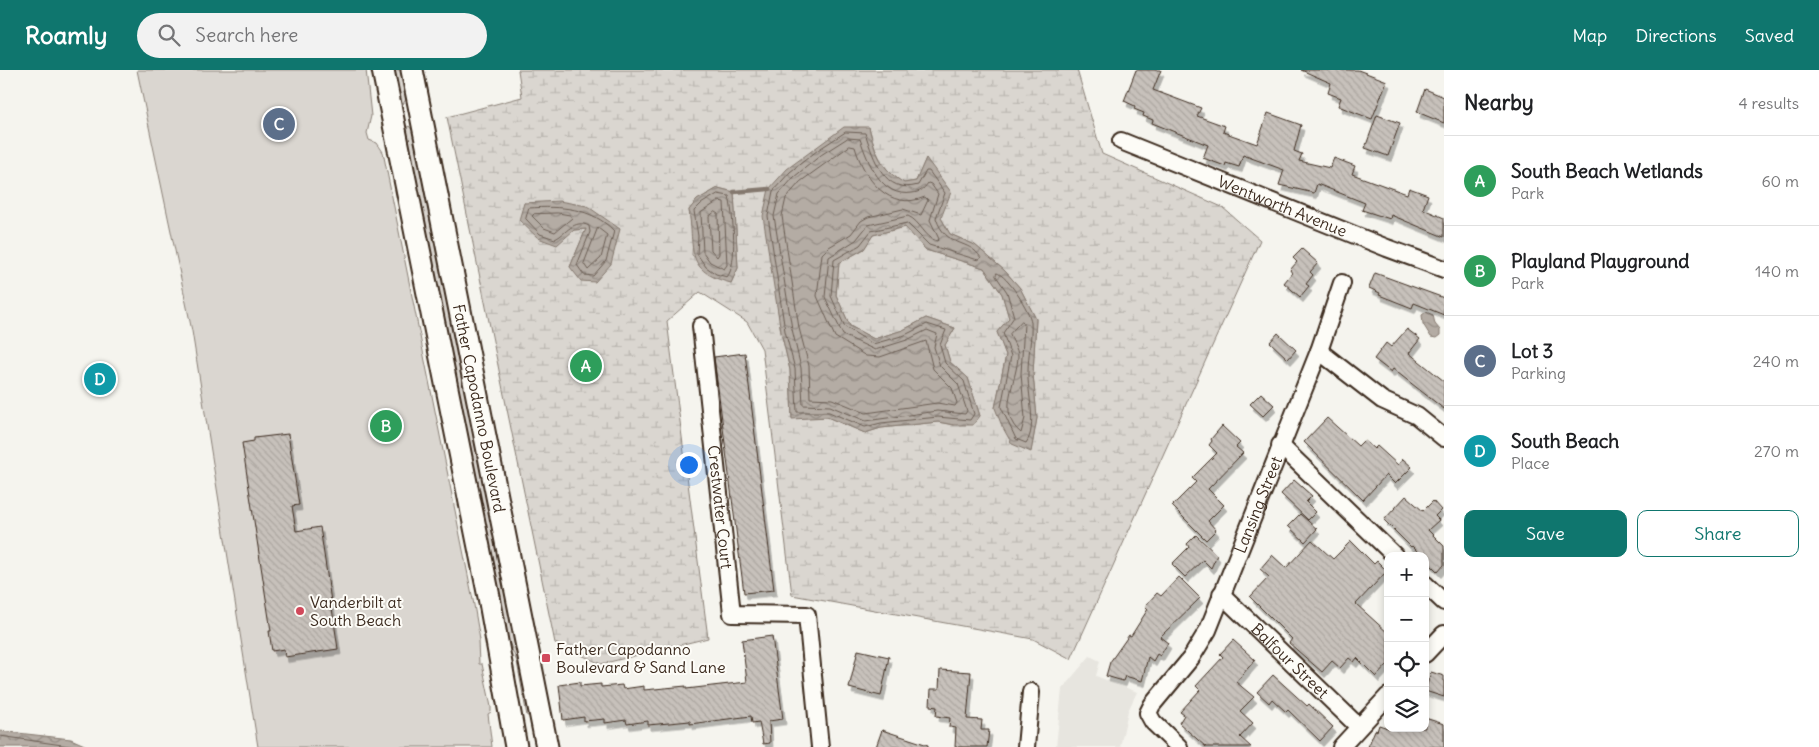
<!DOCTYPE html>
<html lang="en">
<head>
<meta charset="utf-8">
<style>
	:root { --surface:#fff; --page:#f2f2f2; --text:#202124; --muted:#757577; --line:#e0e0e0; --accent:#0f766e }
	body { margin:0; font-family:Delius,sans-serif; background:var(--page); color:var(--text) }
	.controls { position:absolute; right:15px; bottom:15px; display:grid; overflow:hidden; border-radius:10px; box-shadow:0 2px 8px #0003 }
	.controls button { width:45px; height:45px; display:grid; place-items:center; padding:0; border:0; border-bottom:1px solid var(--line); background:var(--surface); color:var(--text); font:25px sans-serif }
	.you { position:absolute; left:688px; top:394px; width:18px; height:18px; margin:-12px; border:4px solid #fff; border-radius:50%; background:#1a73e8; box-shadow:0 0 0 8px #1a73e833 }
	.badge { display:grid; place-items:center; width:32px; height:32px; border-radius:50%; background:var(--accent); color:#fff; font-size:16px; font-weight:700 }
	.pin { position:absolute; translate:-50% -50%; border:2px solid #fff; box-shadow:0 1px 5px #0006 }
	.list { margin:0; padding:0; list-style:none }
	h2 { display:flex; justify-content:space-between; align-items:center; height:65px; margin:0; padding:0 20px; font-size:21px }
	h2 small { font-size:16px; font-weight:400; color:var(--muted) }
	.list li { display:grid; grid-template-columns:32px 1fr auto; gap:15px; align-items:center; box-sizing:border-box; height:90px; padding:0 20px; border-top:1px solid var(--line) }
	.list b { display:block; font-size:19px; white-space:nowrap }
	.list p { margin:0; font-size:16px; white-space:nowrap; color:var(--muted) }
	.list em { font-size:16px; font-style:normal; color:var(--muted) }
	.actions { display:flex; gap:10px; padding:15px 20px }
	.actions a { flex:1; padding:11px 0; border:1px solid var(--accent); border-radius:10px; text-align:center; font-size:18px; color:var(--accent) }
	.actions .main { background:var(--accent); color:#fff }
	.icon { flex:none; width:28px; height:28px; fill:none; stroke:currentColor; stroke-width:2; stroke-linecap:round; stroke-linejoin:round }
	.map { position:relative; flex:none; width:1444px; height:677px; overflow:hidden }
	header { display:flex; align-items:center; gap:30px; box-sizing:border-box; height:70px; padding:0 25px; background:var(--accent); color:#fff }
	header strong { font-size:24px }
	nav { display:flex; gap:28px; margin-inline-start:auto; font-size:18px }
	.search { width:350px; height:45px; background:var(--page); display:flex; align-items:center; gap:12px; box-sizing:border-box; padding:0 18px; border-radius:28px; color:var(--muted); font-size:19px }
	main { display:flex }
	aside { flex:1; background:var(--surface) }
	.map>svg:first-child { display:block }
	.built { fill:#e7e5df }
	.green { fill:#dad6d0; stroke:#8a8077 }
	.wetland { fill:url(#wetland-marsh); stroke:#8a8077; fill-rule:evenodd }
	.water { fill:url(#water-waves); stroke:#84786e }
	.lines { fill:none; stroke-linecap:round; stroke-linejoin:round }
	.shore { stroke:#6b5e54; stroke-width:1 }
	.stream { stroke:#84786e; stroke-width:4.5 }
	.building { fill:url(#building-back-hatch); stroke:#3b2a1e; filter:url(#shadow) }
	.minor-casing { stroke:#3b2a1e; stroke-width:20 }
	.major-casing { stroke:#3b2a1e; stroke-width:25 }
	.minor { stroke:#fdfcf7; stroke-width:16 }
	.major { stroke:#fdfcf7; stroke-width:21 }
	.poi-dot { fill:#d1495b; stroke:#fdfcf7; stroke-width:2 }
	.labels { text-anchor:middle; stroke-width:4; stroke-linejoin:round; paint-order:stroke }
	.street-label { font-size:16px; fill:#3b2a1e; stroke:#fdfcf7 }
	.poi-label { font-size:16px; fill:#3b2a1e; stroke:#fdfcf7; text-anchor:start }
</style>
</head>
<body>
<header>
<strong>Roamly</strong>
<div class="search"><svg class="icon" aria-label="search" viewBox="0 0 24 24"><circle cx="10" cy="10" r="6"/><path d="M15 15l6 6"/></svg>Search here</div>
<nav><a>Map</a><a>Directions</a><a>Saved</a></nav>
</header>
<main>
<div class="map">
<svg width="1444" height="677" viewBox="0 0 1444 677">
	<defs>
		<pattern id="wetland-marsh" width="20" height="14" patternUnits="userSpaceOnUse" patternTransform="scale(1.25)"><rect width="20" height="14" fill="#dad6d0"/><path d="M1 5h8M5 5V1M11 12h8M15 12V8" fill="none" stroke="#bcb8b2"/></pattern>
		<pattern id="water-waves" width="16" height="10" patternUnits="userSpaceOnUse" patternTransform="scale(1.25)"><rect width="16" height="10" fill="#b4aca4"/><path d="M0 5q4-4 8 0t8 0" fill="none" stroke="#948c85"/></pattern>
		<pattern id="building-back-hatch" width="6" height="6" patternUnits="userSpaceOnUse" patternTransform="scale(1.25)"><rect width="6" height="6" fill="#c7c1bb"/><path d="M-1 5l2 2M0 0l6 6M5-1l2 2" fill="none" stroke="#aca6a0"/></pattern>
		<filter id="shadow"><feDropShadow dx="3" dy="5.5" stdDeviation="0" flood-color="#0004"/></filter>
	</defs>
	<rect width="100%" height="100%" fill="#f5f4ee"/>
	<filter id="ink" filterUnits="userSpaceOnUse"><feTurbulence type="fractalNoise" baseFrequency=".02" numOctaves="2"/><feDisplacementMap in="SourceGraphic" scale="10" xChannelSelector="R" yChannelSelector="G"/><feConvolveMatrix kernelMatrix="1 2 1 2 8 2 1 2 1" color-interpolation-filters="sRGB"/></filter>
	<g filter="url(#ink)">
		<path class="built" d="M 1090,586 L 1100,591 L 1096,606 L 1137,622 L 1128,641 L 1120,677 L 1056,677 L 1062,619 Z"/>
		<g class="green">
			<path d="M 137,0 L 366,0 L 371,46 L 367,63 L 369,70 L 377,73 L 383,82 L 474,535 L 480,570 L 478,571 L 479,594 L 482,594 L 491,637 L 491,642 L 488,644 L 492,677 L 258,677 L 192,261 Z"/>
			<path d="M 392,0 L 401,0 L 407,28 L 403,34 L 399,33 Z"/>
			<path d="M 409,56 L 413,61 L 531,645 L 527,646 L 517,592 L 504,559 L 404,59 Z"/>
		</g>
		<path class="wetland" d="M 518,0 L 1077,0 L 1102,84 L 1222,137 L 1260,170 L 1071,589 L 1033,569 L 792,525 L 762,279 L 747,252 L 700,222 L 667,251 L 708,568 L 601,594 L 555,573 L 447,47 L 522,27 ZM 869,57 C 876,83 881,99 904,113 L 916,111 L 926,88 L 941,148 L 950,164 L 975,175 L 1005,201 L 1020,218 L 1036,249 L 1033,304 L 1037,348 L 1031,381 L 995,338 L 1006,285 L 997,262 L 1009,248 L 1002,224 L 984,198 L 926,180 L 906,157 L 873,165 L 864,179 L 839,193 L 836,225 L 850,256 L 874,269 L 903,260 L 926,248 L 955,258 L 945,275 L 950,292 L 968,308 L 980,346 L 954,355 L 938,352 L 881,358 L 865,363 L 827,347 L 792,348 L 790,300 L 781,262 L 774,211 ZM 718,118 L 734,122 L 738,198 L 731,213 L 692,185 L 693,167 L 689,140 L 697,130 ZM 524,133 L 620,159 L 570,197 L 586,159 L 574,160 Z"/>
		<g class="water">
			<path d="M 844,57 L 869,57 C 875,83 881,99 904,113 L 916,111 L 926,88 L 951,122 L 941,148 L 950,164 L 975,175 L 1005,201 L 1020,218 L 1036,249 L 1033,304 L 1037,348 L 1031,382 L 1012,374 L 1002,356 L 995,338 L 1006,285 L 997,262 L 1009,248 L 1002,224 L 984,198 L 926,180 L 905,157 L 873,165 L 864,179 L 839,193 L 836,225 L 850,256 L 874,269 L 903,260 L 926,248 L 955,258 L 945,275 L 950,292 L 968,308 L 980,346 L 973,355 L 954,355 L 938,352 L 881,358 L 865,363 L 827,347 L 792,349 L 790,300 L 781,262 L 763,146 L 769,119 L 787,99 Z"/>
			<path d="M 718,118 L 734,122 L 738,198 L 731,213 C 684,201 695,180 689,140 L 697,130 Z"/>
			<path d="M 559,131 L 587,136 L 620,159 L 611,194 L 595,212 L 581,211 L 570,197 L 586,159 L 574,160 L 557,175 L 538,168 L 519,150 L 524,133 Z"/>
			<path d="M 1426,242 L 1433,245 L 1435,254 L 1440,260 L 1440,265 L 1436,268 L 1431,267 L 1423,254 L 1422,245 Z"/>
			<circle cx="386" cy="351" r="9"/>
			<path d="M 0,661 L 71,669 L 89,677 L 0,677 Z"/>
		</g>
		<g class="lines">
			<g class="shore">
				<path d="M 846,62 L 865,63 C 874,89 884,125 918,115 L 926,101 L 929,101 L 945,123 L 936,148 C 946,179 969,168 981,188 L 978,190 L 929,175 L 907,153 L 871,161 L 860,175 L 834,190 L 831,226 L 845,257 L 873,274 L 905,265 L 927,254 L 946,260 L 940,275 L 945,293 L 964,311 L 974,344 L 970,350 L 938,347 L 881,353 L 865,357 L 829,342 L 797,342 L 795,299 L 785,261 L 768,146 L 773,121 L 790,102 L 818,80 Z"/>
				<path d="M 848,68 L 860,69 C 868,92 881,128 912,123 C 920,122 923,120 928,113 L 931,114 L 938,124 L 930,150 L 939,169 L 937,171 C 925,168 920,151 908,146 L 868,155 L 856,170 L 829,187 L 825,227 L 843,265 L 875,280 L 907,270 L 927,260 L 937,264 L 934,277 L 940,296 L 958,314 L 967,341 L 965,344 L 937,341 L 866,351 L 830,336 L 803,335 L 801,298 L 792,259 L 774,146 L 779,124 L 794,107 L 821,85 Z"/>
				<path d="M 850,76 L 855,77 C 864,109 889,142 925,127 L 928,130 L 921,145 L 903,139 L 868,147 L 861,151 L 851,164 L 829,177 L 822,184 L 817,226 L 835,267 L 866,286 L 880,287 L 926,271 L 933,299 L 952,318 L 957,333 L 955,336 L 937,333 L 866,343 L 832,329 L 810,328 L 809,296 L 799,258 L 782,146 L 786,128 L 800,112 Z"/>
				<path d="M 718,124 L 729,126 C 733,143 738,195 727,207 L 716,204 L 706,197 L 697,184 L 698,166 L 694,141 L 701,134 Z"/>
				<path d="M 719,131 L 724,132 L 727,195 L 724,199 L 710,192 L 703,182 L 701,143 Z"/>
				<path d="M 529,138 C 560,136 591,137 614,161 L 606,191 L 593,206 L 584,205 L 577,195 L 590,162 L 589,156 C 574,148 566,164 555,169 L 540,164 L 526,149 Z"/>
				<path d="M 715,142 L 718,144 L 719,184 L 717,187 L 711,180 L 709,147 Z"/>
				<path d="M 558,143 L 570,145 L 572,148 L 555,162 L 544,158 L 532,146 L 534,144 Z"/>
				<path d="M 598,158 L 607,165 L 601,188 L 588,200 L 584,194 Z"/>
				<path d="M 997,203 C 1007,205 1030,241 1031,252 C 1032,268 1028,286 1028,302 C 1027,322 1038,357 1026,373 L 1016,369 L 1001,337 L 1011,286 L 1003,263 L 1014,247 L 1007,222 L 996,206 Z"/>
				<path d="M 1022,251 L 1024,253 L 1021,304 L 1025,348 L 1021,363 C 996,343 1017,312 1018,286 C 1018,279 1012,271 1010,264 Z"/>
				<path d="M 0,666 L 76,677"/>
			</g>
			<path class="stream" d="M 734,122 L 769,119"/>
		</g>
		<g class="building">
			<path d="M 1136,0 L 1161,0 L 1153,20 L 1201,38 L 1197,46 L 1225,56 L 1223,62 L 1257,74 L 1268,43 L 1301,55 L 1294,81 L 1302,84 L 1299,91 L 1330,98 L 1334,88 L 1355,96 L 1352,104 L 1407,124 L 1409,118 L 1428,125 L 1423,139 L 1444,148 L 1444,167 L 1391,145 L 1390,149 L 1362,140 L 1365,133 L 1317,114 L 1314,123 L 1279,115 L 1284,100 L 1243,85 L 1239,97 L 1226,93 L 1225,96 L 1203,88 L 1208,75 L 1152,53 L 1153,50 L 1143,46 L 1144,43 L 1134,39 L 1135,36 L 1124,31 Z"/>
			<path d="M 1301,0 L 1358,0 L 1387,11 L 1372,49 L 1338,36 L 1341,28 L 1328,23 L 1331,13 Z"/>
			<path d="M 1425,19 L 1444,27 L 1444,53 L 1417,42 Z"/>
			<path d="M 1377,45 L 1400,53 L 1388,86 L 1365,78 Z"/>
			<path d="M 1302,179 L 1318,193 L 1310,202 L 1313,205 L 1306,214 L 1309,216 L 1300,227 L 1284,213 L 1292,203 L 1290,200 L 1297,192 L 1293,188 Z"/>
			<path d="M 1375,203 L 1444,228 L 1444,245 L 1414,233 L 1412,238 L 1379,225 L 1380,223 L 1369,218 Z"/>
			<path d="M 1407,259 L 1420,269 L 1409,283 L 1444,311 L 1444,339 L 1393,299 L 1391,302 L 1374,289 L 1386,273 L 1391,277 Z"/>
			<path d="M 1278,263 L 1296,280 L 1288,289 L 1270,272 Z"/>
			<path d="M 745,283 L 774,520 L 744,523 L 714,287 Z"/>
			<path d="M 1261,323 L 1274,335 L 1263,346 L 1250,334 Z"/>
			<path d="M 1327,348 L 1358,376 L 1364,370 L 1374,379 L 1377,376 L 1398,395 L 1403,389 L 1412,397 L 1395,414 L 1386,405 L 1363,430 L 1304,372 Z"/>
			<path d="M 1222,356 L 1240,373 L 1236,377 L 1243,383 L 1208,419 L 1224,435 L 1208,451 L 1216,460 L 1206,470 L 1172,436 L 1196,412 L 1192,408 L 1217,383 L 1209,375 L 1212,371 L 1211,369 Z"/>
			<path d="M 288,364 L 299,435 L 292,436 L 296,461 L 320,457 L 338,579 L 285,587 L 284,579 L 272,581 L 269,561 L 271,561 L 242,373 L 254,371 L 254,368 Z"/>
			<path d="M 1294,410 L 1312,426 L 1306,432 L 1316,442 L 1308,450 L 1281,424 Z"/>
			<path d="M 1406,426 L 1423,441 L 1433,431 L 1441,440 L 1435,446 L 1439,450 L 1428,460 L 1444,476 L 1444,495 L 1438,502 L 1425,489 L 1425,486 L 1422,486 L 1412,476 L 1411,477 L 1384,450 Z"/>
			<path d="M 1300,444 L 1317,459 L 1305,472 L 1288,456 Z"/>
			<path d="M 1196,465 L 1217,485 L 1211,498 L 1203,490 L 1185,507 L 1172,494 L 1189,477 L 1187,474 Z"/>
			<path d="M 1312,470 L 1333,489 L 1351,471 L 1374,494 L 1377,491 L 1387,501 L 1356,534 L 1388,563 L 1388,594 L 1376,607 L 1357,588 L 1354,592 L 1349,588 L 1340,598 L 1332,591 L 1322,602 L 1289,573 L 1292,569 L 1250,527 L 1269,507 L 1260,499 L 1272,485 L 1286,498 Z"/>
			<path d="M 1179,507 L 1200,528 L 1160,567 L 1168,573 L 1160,586 L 1157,584 L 1153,591 L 1148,587 L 1142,611 L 1125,606 L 1123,611 L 1106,606 L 1110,592 L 1129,565 L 1131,566 L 1148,539 L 1145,536 L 1157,523 L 1161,526 Z"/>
			<path d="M 772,566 L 783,649 L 769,651 L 770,673 L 763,674 L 759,652 L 752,653 L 751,646 L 690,654 L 690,651 L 648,655 L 648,651 L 627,654 L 626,650 L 605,653 L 605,649 L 584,651 L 584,647 L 563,650 L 559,615 L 580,612 L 580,616 L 601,614 L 601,617 L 622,615 L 623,619 L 644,616 L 644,620 L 686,616 L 686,619 L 747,612 L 742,570 Z"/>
			<path d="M 1233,570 L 1255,590 L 1236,612 L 1254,627 L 1240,641 L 1253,653 L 1240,667 L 1251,677 L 1206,677 L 1179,653 L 1184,645 L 1180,642 L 1200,620 L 1196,616 L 1223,587 L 1220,584 Z"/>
			<path d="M 858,580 L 889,587 L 881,626 L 849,618 Z"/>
			<path d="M 940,600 L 971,602 L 967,649 L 982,650 L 981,660 L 989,660 L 987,677 L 955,677 L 956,658 L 949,657 L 950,648 L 936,646 L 937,637 L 930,636 L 931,619 L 939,619 Z"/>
			<path d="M 1431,602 L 1444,606 L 1444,627 L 1425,621 Z"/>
			<path d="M 1273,605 L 1307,636 L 1309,634 L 1333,657 L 1320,671 L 1288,640 L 1286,642 L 1272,629 L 1269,633 L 1257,622 Z"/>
			<path d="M 1425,648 L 1444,654 L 1444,677 L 1368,677 L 1375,660 L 1377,661 L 1379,655 L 1388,658 L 1425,658 Z"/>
			<path d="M 882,660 L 928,675 L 928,677 L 876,677 Z"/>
		</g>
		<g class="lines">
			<g class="minor-casing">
				<g id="minor">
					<path id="s1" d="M 1121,71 L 1387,178 L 1444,199"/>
					<path id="s2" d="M 701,256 L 732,544 L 807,545 L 820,677"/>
					<path d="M 1319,281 L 1382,330 L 1417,346 L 1444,368"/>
					<path d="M 1280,375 L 1395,486"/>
					<path d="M 1425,514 L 1444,532"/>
					<path id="s3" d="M 1221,524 L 1359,657"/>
					<path d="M 1425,584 L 1444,564"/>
					<path d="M 1026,677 L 1031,622"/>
					<path id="s4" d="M 1179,677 L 1153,652 L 1148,643 L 1152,635 L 1191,588 L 1208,560 L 1319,281 L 1342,213"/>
					<path d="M 1341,677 L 1388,626"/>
				</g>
			</g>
			<g class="major-casing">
				<g id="major">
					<path d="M 383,0 L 489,527 L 516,677"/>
					<path id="s5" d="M 412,0 L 547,677"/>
				</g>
			</g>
			<use href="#minor" class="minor"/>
			<use href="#major" class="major"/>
		</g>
	</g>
	<g class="poi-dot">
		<circle cx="300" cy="541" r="5"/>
		<rect x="541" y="583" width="10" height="10" rx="2.5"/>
	</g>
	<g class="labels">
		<g class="street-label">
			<text dy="6" stroke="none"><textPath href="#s1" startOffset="174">Wentworth Avenue</textPath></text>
			<text dy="6" stroke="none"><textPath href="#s5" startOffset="345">Father Capodanno Boulevard</textPath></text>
			<text dy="6" stroke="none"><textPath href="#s4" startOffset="284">Lansing Street</textPath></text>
			<text dy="6" stroke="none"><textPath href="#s2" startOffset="182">Crestwater Court</textPath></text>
			<text dy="6" stroke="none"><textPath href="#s3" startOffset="96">Balfour Street</textPath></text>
		</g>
		<g class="poi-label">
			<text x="310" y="538">Vanderbilt at<tspan x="310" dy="18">South Beach</tspan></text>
			<text x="556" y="585">Father Capodanno<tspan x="556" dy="18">Boulevard &amp; Sand Lane</tspan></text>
		</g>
	</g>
</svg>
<div class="controls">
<button>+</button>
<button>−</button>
<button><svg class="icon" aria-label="locate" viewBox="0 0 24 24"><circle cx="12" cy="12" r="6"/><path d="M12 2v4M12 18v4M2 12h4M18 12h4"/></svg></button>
<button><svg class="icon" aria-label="layers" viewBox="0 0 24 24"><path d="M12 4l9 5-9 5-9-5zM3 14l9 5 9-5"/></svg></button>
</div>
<div class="you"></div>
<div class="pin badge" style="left:586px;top:296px;background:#2e9e5b">A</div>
<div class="pin badge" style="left:386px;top:356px;background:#2e9e5b">B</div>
<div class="pin badge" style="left:279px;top:54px;background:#5c6f8a">C</div>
<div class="pin badge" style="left:100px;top:309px;background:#0f9aa8">D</div>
</div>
<aside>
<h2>Nearby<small>4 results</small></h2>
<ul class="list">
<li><span class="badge" style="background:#2e9e5b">A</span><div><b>South Beach Wetlands</b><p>Park</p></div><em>60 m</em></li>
<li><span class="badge" style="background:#2e9e5b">B</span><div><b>Playland Playground</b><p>Park</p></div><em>140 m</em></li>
<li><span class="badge" style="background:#5c6f8a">C</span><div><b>Lot 3</b><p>Parking</p></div><em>240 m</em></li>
<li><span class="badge" style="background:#0f9aa8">D</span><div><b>South Beach</b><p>Place</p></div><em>270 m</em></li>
</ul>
<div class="actions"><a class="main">Save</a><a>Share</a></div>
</aside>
</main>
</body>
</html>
